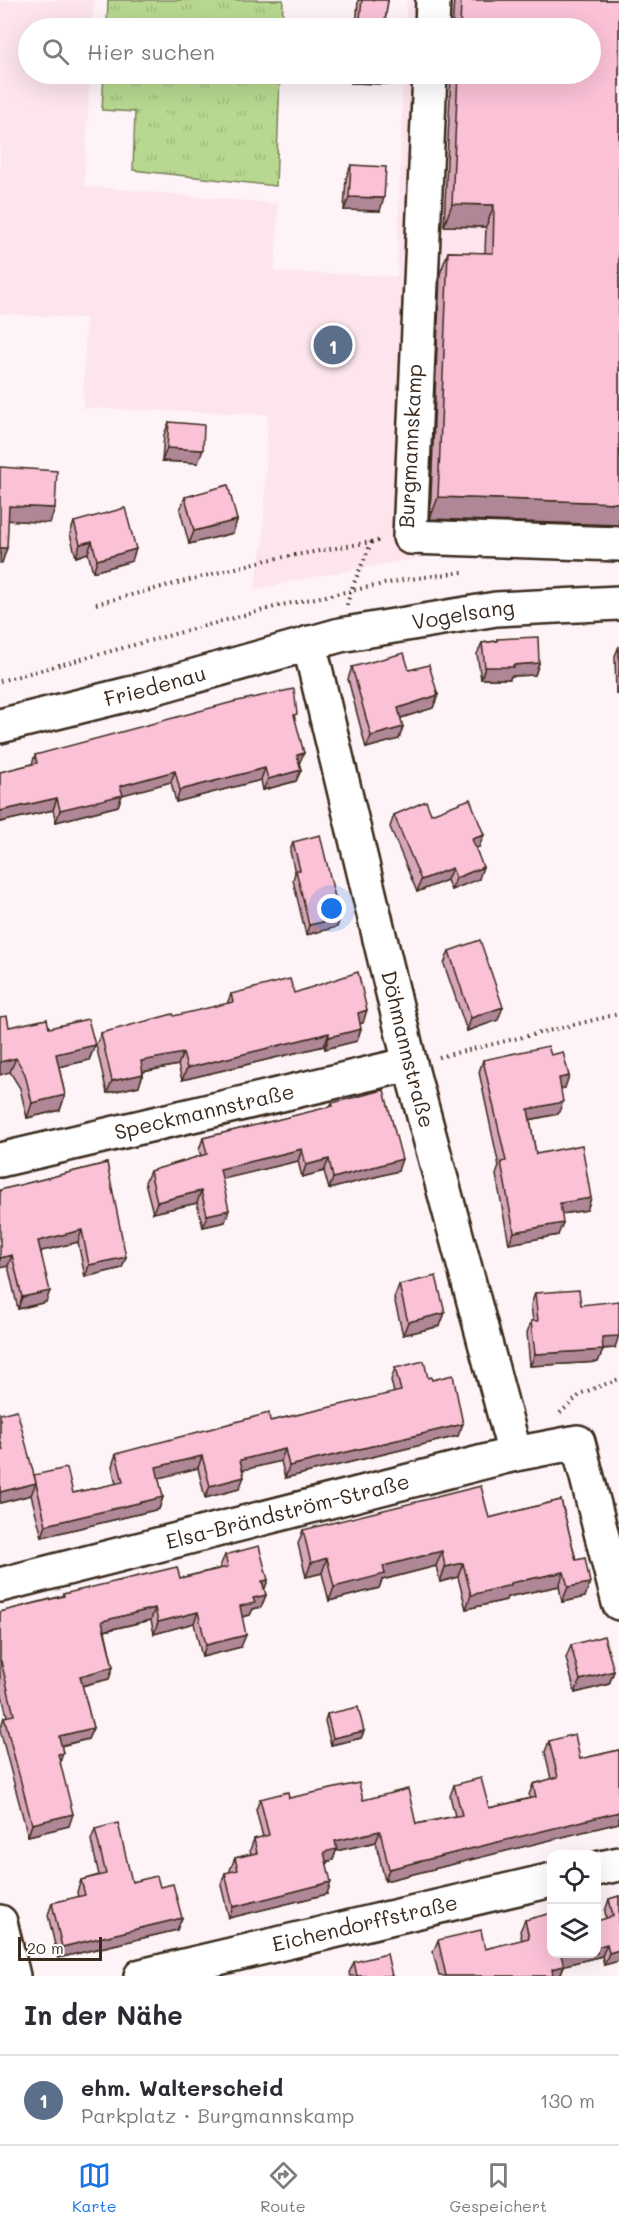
<!DOCTYPE html>
<html lang="de">
<head>
<meta charset="utf-8">
<style>
	:root { --surface:#fff; --page:#f7f7f7; --text:#2b2b33; --muted:#7c7c81; --line:#e1e1e2; --accent:#1a73e8 }
	body { margin:0; font-family:Mali,sans-serif; background:var(--page); color:var(--text) }
	.controls { position:absolute; right:18px; bottom:18px; display:grid; overflow:hidden; border-radius:12px; box-shadow:0 6px 24px #0002 }
	.controls button { width:54px; height:54px; display:grid; place-items:center; padding:0; border:0; border-bottom:2px solid var(--line); background:var(--surface); color:var(--text); font:30px sans-serif }
	.scale { position:absolute; left:18px; bottom:15px; width:84px; box-sizing:border-box; padding-left:6px; border:3px solid #3b2a1e; border-top:0; font-size:16px; line-height:21px; white-space:nowrap; color:#3b2a1e; -webkit-text-stroke:4px #fff; paint-order:stroke }
	.you { position:absolute; left:332px; top:909px; width:21px; height:21px; margin:-15px; border:4px solid #fff; border-radius:50%; background:#1a73e8; box-shadow:0 0 0 9px #1a73e833 }
	.badge { display:grid; place-items:center; width:39px; height:39px; border-radius:50%; background:var(--accent); color:#fff; font-size:20px; font-weight:700 }
	.pin { position:absolute; translate:-50% -50%; border:3px solid #fff; box-shadow:0 2px 6px #0006 }
	.list { margin:0; padding:0; list-style:none }
	h2 { display:flex; justify-content:space-between; align-items:center; height:78px; margin:0; padding:0 24px; font-size:26px }
	h2 small { font-size:20px; font-weight:400; color:var(--muted) }
	.list li { display:grid; grid-template-columns:39px 1fr auto; gap:18px; align-items:center; box-sizing:border-box; height:90px; padding:0 24px; border-top:2px solid var(--line) }
	.list b { display:block; font-size:22px; white-space:nowrap }
	.list p { margin:0; font-size:20px; white-space:nowrap; color:var(--muted) }
	.list em { font-size:20px; font-style:normal; color:var(--muted) }
	.icon { flex:none; width:33px; height:33px; fill:none; stroke:currentColor; stroke-width:2; stroke-linecap:round; stroke-linejoin:round }
	.map { position:relative; flex:none; width:619px; height:1976px; overflow:hidden }
	.search { position:absolute; background:var(--surface); box-shadow:0 6px 24px #0002; left:18px; right:18px; top:18px; height:66px; display:flex; align-items:center; gap:15px; box-sizing:border-box; padding:0 21px; border-radius:33px; color:var(--muted); font-size:22px }
	.sheet { height:168px; background:var(--surface) }
	nav { display:flex; justify-content:space-around; align-items:center; box-sizing:border-box; height:84px; border-top:2px solid var(--line); background:var(--surface); font-size:16px; color:var(--muted) }
	nav a { display:grid; justify-items:center; gap:3px }
	nav .on { color:var(--accent) }
	.map>svg:first-child { display:block }
	.built { fill:#fde4ed }
	.grass { fill:url(#grass-tufts); stroke:#7a8158; stroke-width:1.5 }
	.lines { fill:none; stroke-linecap:round; stroke-linejoin:round }
	.minor-casing { stroke:#3b2a1e; stroke-width:38 }
	.path { stroke:#3b2a1e; stroke-width:4; stroke-dasharray:1.5 4.5; stroke-linecap:butt }
	.minor { stroke:#fff; stroke-width:33 }
	.wall { fill:#d7a6b9; stroke:#3b2a1e; stroke-width:1.5 }
	.shaded-wall { fill:#af8796; stroke:#3b2a1e; stroke-width:1.5 }
	.building { fill:#fac1d7; stroke:#3b2a1e; stroke-width:1.5 }
	.labels { text-anchor:middle; stroke-width:6; stroke-linejoin:round; paint-order:stroke }
	.street-label { font-size:21px; fill:#3b2a1e; stroke:#fff }
</style>
</head>
<body>
<div class="map">
<svg width="619" height="1976" viewBox="0 0 619 1976">
	<defs>
		<pattern id="grass-tufts" width="24" height="20" patternUnits="userSpaceOnUse" patternTransform="scale(1.5)"><rect width="24" height="20" fill="#b8d891"/><path d="M3 7l-1-3M5 7V3M7 7l1-3M15 17l-1-3M17 17v-4M19 17l1-3" fill="none" stroke="#9fba7d"/></pattern>
	</defs>
	<rect width="100%" height="100%" fill="#fef3f7"/>
	<filter id="ink" filterUnits="userSpaceOnUse"><feTurbulence type="fractalNoise" baseFrequency=".0167" numOctaves="2"/><feDisplacementMap in="SourceGraphic" scale="12" xChannelSelector="R" yChannelSelector="G"/><feConvolveMatrix kernelMatrix="1 2 1 2 8 2 1 2 1" color-interpolation-filters="sRGB"/></filter>
	<g filter="url(#ink)">
		<path class="built" d="M 0,0 L 94,0 L 92,28 L 28,28 L 28,74 L 90,74 L 84,186 L 278,204 L 275,272 L 397,276 L 403,74 L 590,74 L 590,28 L 405,28 L 407,0 L 619,0 L 619,545 L 442,554 L 311,577 L 254,590 L 263,545 L 268,414 L 83,408 L 86,318 L 0,314 Z"/>
		<g class="grass">
			<path d="M 108,0 L 283,0 L 282,28 L 107,28 Z"/>
			<path d="M 104,74 L 280,74 L 276,186 L 133,170 L 135,112 L 102,110 Z"/>
		</g>
		<g class="lines">
			<g class="minor-casing">
				<g id="minor">
					<path d="M 432,28 L 433,0"/>
					<path d="M 430,74 L 410,537 L 619,544"/>
					<path id="s1" d="M 309,643 L 410,1064 L 515,1454"/>
					<path id="s2" d="M 0,726 L 145,690 L 340,635 L 496,609 L 619,603"/>
					<path id="s3" d="M 0,1160 L 410,1064"/>
					<path id="s4" d="M 0,1585 L 515,1454 L 578,1442 L 619,1603"/>
					<path d="M 596,1869 L 619,1864"/>
					<path d="M 0,1922 L 13,1976"/>
					<path id="s5" d="M 141,1976 L 552,1880"/>
				</g>
			</g>
			<g class="path">
				<path d="M 96,604 L 267,560 L 382,540"/>
				<path d="M 347,605 L 351,590 L 372,541"/>
				<path d="M 0,681 L 282,605 L 403,580 L 463,572"/>
				<path d="M 439,1057 L 619,1014"/>
				<path d="M 560,1413 L 582,1393 L 619,1379"/>
			</g>
			<use href="#minor" class="minor"/>
		</g>
		<g class="wall">
			<path d="M 358,0 L 388,0 L 384,28 L 356,28 Z"/>
			<path d="M 454,0 L 619,0 L 619,525 L 430,519 L 440,274 L 448,252 L 485,253 L 486,227 L 444,226 L 451,74 L 591,74 L 591,28 L 452,28 Z"/>
			<path d="M 352,74 L 391,74 L 387,84 L 351,83 Z"/>
			<path d="M 351,165 L 380,211 L 344,210 L 346,178 Z"/>
			<path d="M 169,422 L 198,463 L 162,461 L 164,435 Z"/>
			<path d="M 185,497 L 237,520 L 233,533 L 189,544 L 180,510 Z"/>
			<path d="M 74,522 L 132,561 L 93,572 L 88,553 L 76,557 L 70,534 Z"/>
			<path d="M 497,639 L 539,663 L 535,675 L 511,676 L 510,679 L 481,679 L 477,654 L 482,643 L 496,641 Z"/>
			<path d="M 619,646 L 619,694 L 616,694 L 615,656 Z"/>
			<path d="M 352,667 L 409,670 L 438,695 L 433,708 L 401,718 L 399,739 L 366,748 L 348,679 Z"/>
			<path d="M 295,721 L 299,764 L 301,770 L 296,781 L 263,790 L 261,780 L 176,802 L 171,782 L 122,795 L 118,806 L 56,822 L 53,810 L 0,822 L 0,772 L 32,764 L 35,755 Z"/>
			<path d="M 431,814 L 479,847 L 476,848 L 479,879 L 451,890 L 447,880 L 417,892 L 390,827 L 394,815 Z"/>
			<path d="M 293,842 L 340,918 L 337,927 L 306,935 L 293,880 L 295,873 L 290,851 Z"/>
			<path d="M 449,951 L 498,1020 L 467,1031 L 444,964 Z"/>
			<path d="M 294,993 L 363,1023 L 360,1023 L 357,1041 L 325,1049 L 324,1046 L 182,1080 L 178,1065 L 143,1072 L 143,1074 L 139,1086 L 107,1093 L 96,1045 L 101,1033 L 227,1004 L 231,994 Z"/>
			<path d="M 9,1027 L 49,1028 L 95,1045 L 89,1060 L 59,1067 L 65,1095 L 60,1110 L 27,1118 L 20,1088 L 10,1072 Z"/>
			<path d="M 551,1055 L 565,1088 L 560,1089 L 558,1114 L 530,1120 L 536,1154 L 591,1198 L 587,1210 L 561,1214 L 558,1235 L 509,1244 L 496,1175 L 499,1166 L 479,1072 L 483,1060 Z"/>
			<path d="M 332,1103 L 398,1171 L 329,1189 L 324,1171 L 302,1177 L 298,1161 L 222,1179 L 225,1222 L 203,1227 L 197,1203 L 153,1213 L 145,1182 L 150,1171 L 201,1156 L 199,1150 L 203,1138 L 330,1107 Z"/>
			<path d="M 107,1163 L 122,1268 L 85,1277 L 78,1242 L 41,1251 L 46,1302 L 18,1309 L 8,1266 L 0,1190 Z"/>
			<path d="M 399,1285 L 440,1326 L 403,1335 L 394,1298 Z"/>
			<path d="M 535,1293 L 581,1305 L 615,1348 L 603,1349 L 598,1362 L 530,1366 L 527,1333 L 531,1321 L 533,1321 L 531,1305 Z"/>
			<path d="M 395,1368 L 428,1378 L 432,1380 L 458,1436 L 285,1478 L 281,1461 L 242,1470 L 239,1489 L 205,1498 L 198,1468 L 158,1478 L 163,1497 L 159,1509 L 42,1537 L 31,1495 L 0,1503 L 0,1414 L 34,1475 L 73,1493 L 116,1484 L 112,1466 L 116,1454 L 270,1421 L 394,1393 L 391,1380 Z"/>
			<path d="M 561,1500 L 585,1597 L 562,1602 L 559,1586 L 507,1597 L 506,1600 L 466,1609 L 458,1577 L 440,1582 L 436,1566 L 382,1580 L 379,1588 L 329,1601 L 322,1573 L 306,1577 L 298,1544 L 303,1530 L 489,1518 Z"/>
			<path d="M 225,1555 L 268,1580 L 264,1590 L 266,1595 L 261,1607 L 253,1609 L 250,1615 L 242,1617 L 241,1647 L 202,1657 L 194,1623 L 154,1634 L 151,1620 L 105,1631 L 113,1667 L 109,1679 L 82,1686 L 93,1728 L 88,1739 L 61,1746 L 63,1753 L 60,1761 L 69,1826 L 28,1836 L 0,1730 L 4,1717 L 7,1716 L 0,1687 L 0,1612 L 62,1596 L 63,1594 L 180,1578 L 221,1568 L 220,1566 Z"/>
			<path d="M 571,1645 L 614,1671 L 609,1684 L 575,1693 L 566,1658 Z"/>
			<path d="M 327,1714 L 364,1731 L 361,1738 L 331,1745 L 325,1721 Z"/>
			<path d="M 549,1741 L 580,1759 L 619,1750 L 619,1823 L 385,1881 L 376,1842 L 336,1851 L 333,1860 L 327,1862 L 327,1894 L 229,1918 L 221,1885 L 225,1873 L 231,1872 L 230,1870 L 235,1858 L 251,1854 L 250,1850 L 254,1839 L 263,1837 L 256,1810 L 260,1799 L 289,1798 L 363,1800 L 416,1824 L 455,1816 L 450,1796 L 454,1785 L 489,1808 L 530,1798 L 529,1795 L 533,1784 L 551,1779 L 545,1752 Z"/>
			<path d="M 95,1829 L 132,1882 L 160,1887 L 177,1930 L 58,1958 L 48,1915 L 52,1903 L 78,1897 L 77,1892 L 81,1880 L 99,1875 L 91,1840 Z"/>
			<path d="M 619,1896 L 619,1961 L 604,1965 L 602,1956 L 564,1965 L 560,1976 L 439,1976 L 433,1952 L 438,1940 L 485,1949 L 522,1940 L 520,1931 L 525,1920 L 552,1953 L 606,1918 L 605,1911 L 609,1899 Z"/>
			<path d="M 354,1962 L 392,1976 L 350,1976 L 349,1973 Z"/>
		</g>
		<g class="shaded-wall">
			<path d="M 354,74 L 391,74 L 387,84 L 351,83 Z"/>
			<path d="M 349,197 L 384,198 L 380,211 L 344,210 Z"/>
			<path d="M 452,204 L 494,205 L 486,227 L 444,226 Z"/>
			<path d="M 167,448 L 203,450 L 198,463 L 162,461 Z"/>
			<path d="M 438,497 L 619,503 L 619,525 L 430,519 Z"/>
			<path d="M 9,506 L 55,508 L 50,523 L 4,520 Z"/>
			<path d="M 237,520 L 233,533 L 189,544 L 194,531 Z"/>
			<path d="M 92,541 L 88,553 L 76,557 L 80,544 Z"/>
			<path d="M 0,548 L 7,548 L 2,563 L 0,563 Z"/>
			<path d="M 136,549 L 132,561 L 93,572 L 97,560 Z"/>
			<path d="M 539,663 L 535,675 L 511,676 L 510,679 L 481,679 L 485,667 Z"/>
			<path d="M 619,686 L 619,694 L 616,694 Z"/>
			<path d="M 438,695 L 433,708 L 394,720 L 398,708 Z"/>
			<path d="M 403,727 L 399,739 L 366,748 L 371,736 Z"/>
			<path d="M 304,753 L 299,764 L 297,755 Z"/>
			<path d="M 265,768 L 261,780 L 176,802 L 180,790 Z"/>
			<path d="M 301,770 L 296,781 L 263,790 L 268,779 Z"/>
			<path d="M 175,771 L 171,782 L 122,795 L 118,806 L 56,822 L 60,810 L 120,786 Z"/>
			<path d="M 57,798 L 53,810 L 0,822 L 0,811 Z"/>
			<path d="M 484,835 L 479,847 L 468,851 L 472,839 Z"/>
			<path d="M 483,867 L 479,879 L 451,890 L 456,878 Z"/>
			<path d="M 452,868 L 447,880 L 417,892 L 421,880 Z"/>
			<path d="M 340,918 L 337,927 L 306,935 L 309,925 Z"/>
			<path d="M 503,1007 L 498,1020 L 467,1031 L 471,1018 Z"/>
			<path d="M 367,1010 L 363,1023 L 353,1025 L 358,1013 Z"/>
			<path d="M 361,1029 L 357,1041 L 325,1049 L 329,1037 Z"/>
			<path d="M 329,1033 L 324,1046 L 182,1080 L 187,1068 Z"/>
			<path d="M 95,1045 L 89,1060 L 50,1069 L 56,1054 Z"/>
			<path d="M 183,1053 L 178,1065 L 136,1073 L 141,1061 Z"/>
			<path d="M 16,1058 L 10,1072 L 0,1075 L 0,1062 Z"/>
			<path d="M 143,1074 L 139,1086 L 107,1093 L 112,1081 Z"/>
			<path d="M 569,1076 L 565,1088 L 554,1091 L 559,1078 Z"/>
			<path d="M 65,1095 L 60,1110 L 27,1118 L 32,1103 Z"/>
			<path d="M 563,1102 L 558,1114 L 523,1121 L 528,1109 Z"/>
			<path d="M 302,1149 L 298,1161 L 215,1181 L 220,1169 Z"/>
			<path d="M 329,1159 L 324,1171 L 302,1177 L 306,1165 Z"/>
			<path d="M 402,1159 L 398,1171 L 329,1189 L 333,1178 Z"/>
			<path d="M 201,1191 L 197,1203 L 153,1213 L 157,1202 Z"/>
			<path d="M 591,1198 L 587,1210 L 555,1215 L 560,1203 Z"/>
			<path d="M 229,1210 L 225,1222 L 203,1227 L 207,1215 Z"/>
			<path d="M 563,1223 L 558,1235 L 509,1244 L 514,1232 Z"/>
			<path d="M 82,1230 L 78,1242 L 34,1253 L 38,1241 Z"/>
			<path d="M 12,1255 L 8,1266 L 0,1268 L 0,1258 Z"/>
			<path d="M 126,1257 L 122,1268 L 85,1277 L 89,1265 Z"/>
			<path d="M 50,1291 L 46,1302 L 18,1309 L 22,1297 Z"/>
			<path d="M 445,1313 L 440,1326 L 403,1335 L 408,1322 Z"/>
			<path d="M 619,1328 L 619,1335 L 615,1348 L 597,1349 L 602,1337 Z"/>
			<path d="M 603,1350 L 598,1362 L 530,1366 L 535,1354 Z"/>
			<path d="M 463,1424 L 458,1436 L 285,1478 L 289,1466 Z"/>
			<path d="M 285,1449 L 281,1461 L 235,1472 L 240,1460 Z"/>
			<path d="M 202,1456 L 198,1468 L 152,1480 L 156,1467 Z"/>
			<path d="M 244,1477 L 239,1489 L 205,1498 L 210,1486 Z"/>
			<path d="M 36,1483 L 31,1495 L 0,1503 L 0,1492 Z"/>
			<path d="M 163,1497 L 159,1509 L 42,1537 L 46,1525 Z"/>
			<path d="M 442,1551 L 436,1566 L 382,1580 L 379,1588 L 329,1601 L 334,1587 L 383,1566 Z"/>
			<path d="M 327,1558 L 322,1573 L 306,1577 L 311,1563 Z"/>
			<path d="M 463,1563 L 458,1577 L 440,1582 L 445,1567 Z"/>
			<path d="M 564,1572 L 559,1586 L 507,1597 L 506,1600 L 466,1609 L 471,1595 L 510,1583 Z"/>
			<path d="M 268,1580 L 264,1591 L 262,1581 Z"/>
			<path d="M 590,1583 L 585,1597 L 562,1602 L 568,1587 Z"/>
			<path d="M 266,1595 L 261,1607 L 253,1609 L 250,1615 L 236,1618 L 240,1606 L 253,1598 Z"/>
			<path d="M 155,1608 L 151,1620 L 98,1632 L 102,1621 Z"/>
			<path d="M 198,1612 L 194,1623 L 154,1634 L 158,1622 Z"/>
			<path d="M 246,1635 L 241,1647 L 202,1657 L 206,1645 Z"/>
			<path d="M 113,1667 L 109,1679 L 76,1687 L 80,1676 Z"/>
			<path d="M 614,1671 L 609,1684 L 575,1693 L 580,1680 Z"/>
			<path d="M 93,1728 L 88,1739 L 54,1747 L 59,1736 Z"/>
			<path d="M 364,1731 L 361,1738 L 331,1745 L 333,1738 Z"/>
			<path d="M 63,1753 L 59,1765 L 58,1754 Z"/>
			<path d="M 619,1812 L 619,1823 L 385,1881 L 389,1869 Z"/>
			<path d="M 73,1814 L 69,1826 L 28,1836 L 32,1824 Z"/>
			<path d="M 380,1831 L 376,1842 L 336,1851 L 333,1860 L 320,1863 L 324,1852 L 335,1841 Z"/>
			<path d="M 331,1882 L 327,1894 L 229,1918 L 233,1907 Z"/>
			<path d="M 182,1918 L 177,1930 L 58,1958 L 62,1947 Z"/>
			<path d="M 607,1944 L 602,1956 L 557,1967 L 561,1955 L 567,1953 L 597,1953 L 597,1947 Z"/>
			<path d="M 619,1950 L 619,1961 L 604,1965 L 609,1953 Z"/>
			<path d="M 564,1966 L 560,1976 L 549,1976 L 552,1969 Z"/>
		</g>
		<g class="building">
			<path d="M 362,0 L 388,0 L 384,28 L 359,28 Z"/>
			<path d="M 461,0 L 619,0 L 619,503 L 438,497 L 448,252 L 493,253 L 494,205 L 452,204 L 458,74 L 591,74 L 591,28 L 460,28 Z"/>
			<path d="M 351,165 L 386,167 L 384,198 L 349,197 Z"/>
			<path d="M 169,422 L 204,425 L 203,450 L 167,448 Z"/>
			<path d="M 0,467 L 57,471 L 55,508 L 9,506 L 7,548 L 0,548 Z"/>
			<path d="M 228,485 L 237,520 L 194,531 L 185,497 Z"/>
			<path d="M 125,508 L 136,549 L 97,560 L 92,541 L 80,544 L 74,522 Z"/>
			<path d="M 538,637 L 539,663 L 513,665 L 514,667 L 485,667 L 482,643 L 497,641 L 497,639 Z"/>
			<path d="M 404,653 L 409,670 L 429,665 L 438,695 L 398,708 L 403,727 L 371,736 L 352,667 Z"/>
			<path d="M 294,689 L 297,714 L 294,715 L 304,753 L 297,755 L 301,770 L 268,779 L 265,768 L 180,790 L 175,771 L 120,786 L 123,795 L 60,810 L 57,798 L 0,811 L 0,772 L 37,763 L 35,755 L 233,702 Z"/>
			<path d="M 470,799 L 484,835 L 472,839 L 483,867 L 456,878 L 452,868 L 421,880 L 394,815 L 426,801 L 431,814 Z"/>
			<path d="M 320,835 L 340,918 L 309,925 L 296,870 L 300,870 L 293,842 Z"/>
			<path d="M 480,940 L 503,1007 L 471,1018 L 449,951 Z"/>
			<path d="M 358,972 L 367,1010 L 358,1013 L 361,1029 L 329,1037 L 329,1033 L 187,1068 L 183,1053 L 141,1061 L 143,1074 L 112,1081 L 101,1033 L 173,1014 L 174,1016 L 233,1002 L 231,994 L 290,979 L 294,993 Z"/>
			<path d="M 7,1016 L 9,1027 L 47,1019 L 49,1028 L 88,1019 L 95,1045 L 56,1054 L 65,1095 L 32,1103 L 25,1074 L 16,1058 L 0,1062 L 0,1017 Z"/>
			<path d="M 548,1046 L 551,1055 L 563,1052 L 569,1076 L 559,1078 L 563,1102 L 528,1109 L 536,1154 L 582,1145 L 591,1198 L 560,1203 L 563,1223 L 514,1232 L 501,1162 L 506,1161 L 483,1060 Z"/>
			<path d="M 384,1090 L 402,1159 L 333,1178 L 329,1159 L 306,1165 L 302,1149 L 220,1169 L 229,1210 L 207,1215 L 201,1191 L 157,1202 L 150,1171 L 207,1154 L 203,1138 L 333,1106 L 332,1103 Z"/>
			<path d="M 107,1163 L 126,1257 L 89,1265 L 82,1230 L 38,1241 L 50,1291 L 22,1297 L 12,1255 L 0,1258 L 0,1190 Z"/>
			<path d="M 436,1276 L 445,1313 L 408,1322 L 399,1285 Z"/>
			<path d="M 579,1290 L 581,1305 L 619,1301 L 619,1336 L 602,1337 L 603,1350 L 535,1354 L 531,1321 L 538,1321 L 535,1293 Z"/>
			<path d="M 424,1361 L 428,1378 L 431,1377 L 432,1380 L 453,1375 L 463,1424 L 289,1466 L 285,1449 L 240,1460 L 244,1477 L 210,1486 L 202,1456 L 156,1467 L 163,1497 L 46,1525 L 34,1475 L 67,1468 L 73,1493 L 123,1482 L 116,1454 L 269,1413 L 270,1421 L 401,1391 L 395,1368 Z"/>
			<path d="M 17,1410 L 36,1483 L 0,1492 L 0,1451 L 3,1450 L 0,1439 L 0,1414 Z"/>
			<path d="M 481,1486 L 489,1518 L 561,1500 L 576,1560 L 585,1558 L 590,1583 L 568,1587 L 564,1572 L 510,1583 L 511,1585 L 471,1595 L 463,1563 L 445,1567 L 442,1551 L 383,1566 L 385,1574 L 334,1587 L 327,1558 L 311,1563 L 303,1530 Z"/>
			<path d="M 259,1546 L 268,1580 L 262,1581 L 266,1595 L 253,1598 L 255,1603 L 240,1606 L 246,1635 L 206,1645 L 198,1612 L 158,1622 L 155,1608 L 102,1621 L 113,1667 L 80,1676 L 93,1728 L 59,1736 L 63,1753 L 58,1754 L 73,1814 L 32,1824 L 4,1717 L 14,1715 L 1,1661 L 0,1661 L 0,1612 L 64,1596 L 63,1594 L 177,1567 L 180,1578 L 228,1567 L 225,1555 Z"/>
			<path d="M 604,1636 L 614,1671 L 580,1680 L 571,1645 Z"/>
			<path d="M 358,1707 L 364,1731 L 333,1738 L 327,1714 Z"/>
			<path d="M 575,1734 L 580,1759 L 619,1750 L 619,1812 L 389,1869 L 380,1831 L 335,1841 L 337,1849 L 324,1852 L 331,1882 L 233,1907 L 225,1873 L 238,1870 L 235,1858 L 257,1853 L 254,1839 L 269,1835 L 260,1799 L 288,1792 L 289,1798 L 359,1783 L 363,1800 L 408,1789 L 416,1824 L 462,1815 L 454,1785 L 481,1778 L 489,1808 L 536,1797 L 533,1784 L 558,1777 L 549,1741 Z"/>
			<path d="M 118,1823 L 132,1882 L 157,1876 L 160,1887 L 173,1884 L 182,1918 L 62,1947 L 52,1903 L 85,1895 L 81,1880 L 106,1874 L 95,1829 Z"/>
			<path d="M 619,1896 L 619,1950 L 609,1953 L 607,1944 L 597,1947 L 597,1921 L 613,1916 L 609,1899 Z"/>
			<path d="M 552,1913 L 552,1953 L 567,1953 L 561,1955 L 564,1966 L 552,1969 L 553,1976 L 446,1976 L 438,1940 L 481,1930 L 485,1949 L 529,1938 L 525,1920 Z"/>
			<path d="M 387,1954 L 392,1976 L 357,1976 L 354,1962 Z"/>
		</g>
	</g>
	<g class="labels">
		<g class="street-label">
			<text transform="translate(411 446) rotate(-87)" y="7">Burgmannskamp</text>
			<text dy="7" stroke="none"><textPath href="#s2" startOffset="477">Vogelsang</textPath></text>
			<text dy="7" stroke="none"><textPath href="#s2" startOffset="160">Friedenau</textPath></text>
			<text dy="7" stroke="none"><textPath href="#s1" startOffset="418">Döhmannstraße</textPath></text>
			<text dy="7" stroke="none"><textPath href="#s3" startOffset="210">Speckmannstraße</textPath></text>
			<text dy="7" stroke="none"><textPath href="#s4" startOffset="297">Elsa-Brändström-Straße</textPath></text>
			<text dy="7" stroke="none"><textPath href="#s5" startOffset="230">Eichendorffstraße</textPath></text>
		</g>
	</g>
</svg>
<div class="controls">
<button><svg class="icon" aria-label="locate" viewBox="0 0 24 24"><circle cx="12" cy="12" r="6"/><path d="M12 2v4M12 18v4M2 12h4M18 12h4"/></svg></button>
<button><svg class="icon" aria-label="layers" viewBox="0 0 24 24"><path d="M12 4l9 5-9 5-9-5zM3 14l9 5 9-5"/></svg></button>
</div>
<div class="scale">20 m</div>
<div class="you"></div>
<div class="pin badge" style="left:333px;top:345px;background:#5c6f8a">1</div>
<div class="search"><svg class="icon" aria-label="search" viewBox="0 0 24 24"><circle cx="10" cy="10" r="6"/><path d="M15 15l6 6"/></svg>Hier suchen</div>
</div>
<section class="sheet">
<h2>In der Nähe<small></small></h2>
<ul class="list">
<li><span class="badge" style="background:#5c6f8a">1</span><div><b>ehm. Walterscheid</b><p>Parkplatz · Burgmannskamp</p></div><em>130 m</em></li>
</ul>
</section>
<nav>
<a class="on"><svg class="icon" aria-label="map" viewBox="0 0 24 24"><path d="M3 6l6-2 6 2 6-2v14l-6 2-6-2-6 2zM9 4v14M15 6v14"/></svg>Karte</a>
<a><svg class="icon" aria-label="directions" viewBox="0 0 24 24"><path d="M12 3l9 9-9 9-9-9zM9 14v-3h6M13 9l2 2-2 2"/></svg>Route</a>
<a><svg class="icon" aria-label="saved" viewBox="0 0 24 24"><path d="M7 4h10v16l-5-4-5 4z"/></svg>Gespeichert</a>
</nav>
</body>
</html>
